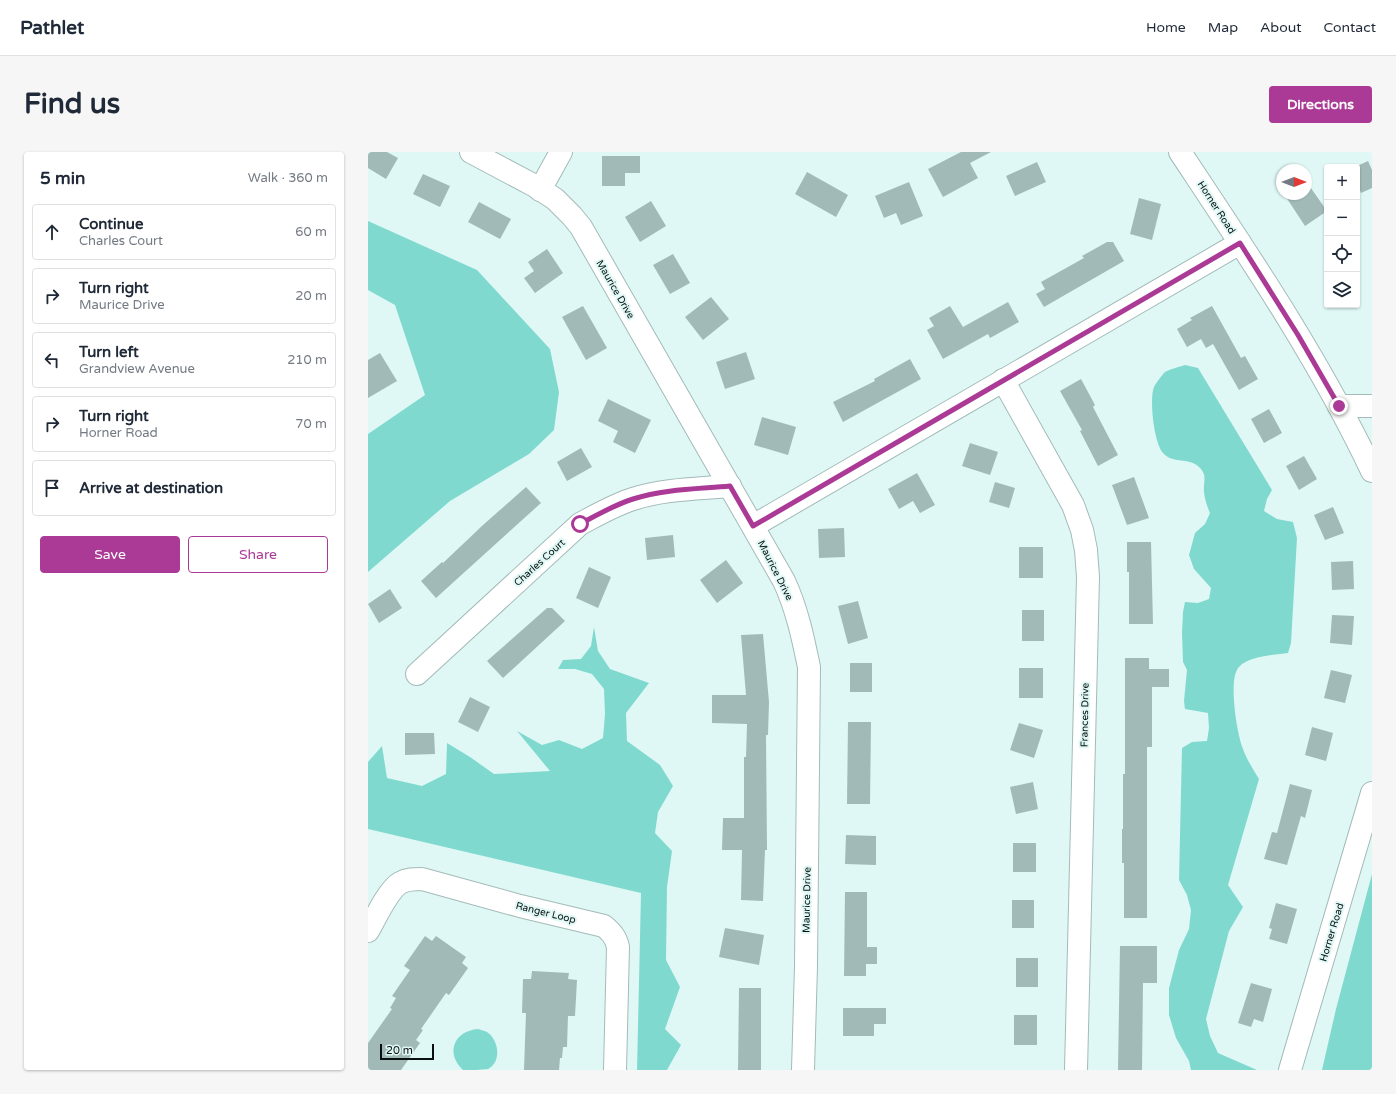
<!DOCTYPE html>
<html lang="en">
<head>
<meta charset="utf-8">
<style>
	:root { --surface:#fff; --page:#f6f6f7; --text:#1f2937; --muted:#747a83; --line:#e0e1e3; --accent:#ab3a96 }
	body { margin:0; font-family:"Varela Round",sans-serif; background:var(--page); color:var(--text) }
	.controls { position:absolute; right:12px; top:12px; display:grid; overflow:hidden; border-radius:4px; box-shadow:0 1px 3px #0004 }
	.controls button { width:36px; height:36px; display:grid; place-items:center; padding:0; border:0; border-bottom:1px solid var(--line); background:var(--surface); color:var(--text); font:20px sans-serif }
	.compass { position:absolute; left:908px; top:12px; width:36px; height:36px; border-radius:50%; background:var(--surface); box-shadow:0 1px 3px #0004; rotate:90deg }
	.scale { position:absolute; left:12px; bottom:10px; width:54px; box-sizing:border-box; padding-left:4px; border:2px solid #091110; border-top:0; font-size:11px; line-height:14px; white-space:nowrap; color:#091110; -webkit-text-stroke:3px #dff8f5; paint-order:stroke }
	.stop { position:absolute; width:12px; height:12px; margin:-9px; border:3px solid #ab3a96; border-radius:50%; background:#fff }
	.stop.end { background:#ab3a96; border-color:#fff; box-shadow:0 1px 4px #0008 }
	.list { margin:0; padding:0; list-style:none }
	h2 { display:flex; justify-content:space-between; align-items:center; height:52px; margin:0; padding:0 16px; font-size:17px }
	h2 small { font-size:13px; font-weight:400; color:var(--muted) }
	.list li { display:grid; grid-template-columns:26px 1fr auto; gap:12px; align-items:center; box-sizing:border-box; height:56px; margin:0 8px 8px; padding:0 8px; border:1px solid var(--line); border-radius:4px }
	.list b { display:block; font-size:15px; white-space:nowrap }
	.list p { margin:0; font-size:13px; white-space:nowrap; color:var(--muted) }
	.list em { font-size:13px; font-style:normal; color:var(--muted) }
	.actions { display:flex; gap:8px; padding:12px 16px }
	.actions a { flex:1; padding:9px 0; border:1px solid var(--accent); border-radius:4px; text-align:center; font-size:14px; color:var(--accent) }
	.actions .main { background:var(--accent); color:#fff }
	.icon { flex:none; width:22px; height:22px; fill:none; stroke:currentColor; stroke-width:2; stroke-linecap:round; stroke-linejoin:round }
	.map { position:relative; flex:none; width:1004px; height:918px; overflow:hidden; border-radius:4px }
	header { display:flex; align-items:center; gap:24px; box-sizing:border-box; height:56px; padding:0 20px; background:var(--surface); border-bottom:1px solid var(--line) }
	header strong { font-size:19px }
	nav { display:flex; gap:22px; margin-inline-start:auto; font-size:14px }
	.intro { display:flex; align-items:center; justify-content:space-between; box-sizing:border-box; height:96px; padding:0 24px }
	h1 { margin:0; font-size:28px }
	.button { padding:10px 18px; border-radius:4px; background:var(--accent); color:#fff; font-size:14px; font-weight:700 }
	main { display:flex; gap:24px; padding:0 24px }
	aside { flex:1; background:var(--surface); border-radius:4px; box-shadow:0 1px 3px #0004 }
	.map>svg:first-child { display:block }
	.green { fill:#80d9cf }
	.building { fill:#a2bab7 }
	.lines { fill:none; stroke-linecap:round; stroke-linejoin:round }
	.minor-casing { stroke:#a3bbb8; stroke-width:24 }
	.major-casing { stroke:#a3bbb8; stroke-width:24 }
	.minor { stroke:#fff; stroke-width:22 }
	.major { stroke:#fff; stroke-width:22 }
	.route { stroke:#ab3a96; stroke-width:5 }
	.labels { text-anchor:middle; stroke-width:4; stroke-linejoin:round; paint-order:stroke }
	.street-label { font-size:10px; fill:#091110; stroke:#dff8f5 }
</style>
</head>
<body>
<header>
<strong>Pathlet</strong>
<nav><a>Home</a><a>Map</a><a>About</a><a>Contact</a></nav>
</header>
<div class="intro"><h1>Find us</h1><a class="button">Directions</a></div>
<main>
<aside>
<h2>5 min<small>Walk · 360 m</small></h2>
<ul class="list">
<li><svg class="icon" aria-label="ahead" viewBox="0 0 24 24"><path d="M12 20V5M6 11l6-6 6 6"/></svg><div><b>Continue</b><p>Charles Court</p></div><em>60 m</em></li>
<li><svg class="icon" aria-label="right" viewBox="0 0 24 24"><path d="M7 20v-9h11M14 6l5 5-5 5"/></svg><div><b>Turn right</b><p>Maurice Drive</p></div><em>20 m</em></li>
<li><svg class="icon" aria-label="left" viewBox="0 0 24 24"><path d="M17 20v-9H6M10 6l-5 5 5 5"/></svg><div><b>Turn left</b><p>Grandview Avenue</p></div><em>210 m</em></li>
<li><svg class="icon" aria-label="right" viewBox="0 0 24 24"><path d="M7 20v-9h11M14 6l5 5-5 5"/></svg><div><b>Turn right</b><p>Horner Road</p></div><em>70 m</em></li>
<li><svg class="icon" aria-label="arrive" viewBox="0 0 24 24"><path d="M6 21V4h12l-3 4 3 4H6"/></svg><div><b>Arrive at destination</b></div></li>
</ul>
<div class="actions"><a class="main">Save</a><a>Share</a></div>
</aside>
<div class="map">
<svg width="1004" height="918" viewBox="0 0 1004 918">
	<rect width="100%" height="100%" fill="#dff8f5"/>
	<g class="green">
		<path d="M 0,69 L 109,118 L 182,197 L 191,240 L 186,278 L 161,302 L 82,349 L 0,420 L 0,282 L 57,243 L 27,153 L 0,138 Z"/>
		<path d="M 817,213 L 830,216 L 904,338 L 899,347 L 896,359 L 909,367 L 925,370 L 929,386 L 923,491 L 920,501 C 907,503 876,504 869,518 C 861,532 869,582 875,597 C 879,608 885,617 891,627 L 860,733 L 875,755 L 861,779 L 838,867 L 842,884 L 850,901 L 889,918 L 823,918 L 821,909 L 808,886 L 801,863 L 801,836 L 811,798 L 821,777 L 823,758 L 819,743 L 811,728 L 814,596 L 824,590 L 839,589 L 841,576 L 840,561 L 817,557 L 816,549 L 819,518 L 815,510 L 814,481 L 815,460 L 817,450 L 830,451 L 841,447 L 843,436 L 826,417 L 821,403 L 827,381 L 837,372 L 842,361 C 839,354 837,348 836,340 C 835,330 840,323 831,315 C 821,305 804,312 795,301 C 786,291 781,247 786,235 C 788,231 794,223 797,220 C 802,217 811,215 817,213 Z"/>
		<path d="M 226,475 L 230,499 L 242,517 L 281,531 L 258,561 L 259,589 L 292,613 L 305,634 L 290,660 L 287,681 L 304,699 L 299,735 L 298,808 L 312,835 L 297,877 L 313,893 L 299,918 L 269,918 L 273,741 L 0,677 L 0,610 L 14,594 L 19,626 L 54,634 L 78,622 L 79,591 L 102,605 L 126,622 L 182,619 L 149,579 L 174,593 L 191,588 L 214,597 L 235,586 L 237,562 L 236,537 L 224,522 L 207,517 L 190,517 L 195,508 L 213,507 L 223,494 Z"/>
		<path d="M 1004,722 L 1004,918 L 954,918 L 968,857 Z"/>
		<path d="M 110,877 C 113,878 117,879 119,880 C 131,888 134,910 120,917 C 114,918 102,918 95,918 C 77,901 86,879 110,877 Z"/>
	</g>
	<g class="building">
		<path d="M 0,0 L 19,0 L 30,6 L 18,27 L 0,16 Z"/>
		<path d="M 593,0 L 623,0 L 602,11 L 610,26 L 575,45 L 560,17 Z"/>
		<path d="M 234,4 L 272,4 L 272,21 L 257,21 L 257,34 L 234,34 Z"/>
		<path d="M 1000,9 L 1004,18 L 1004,36 L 993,41 L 989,31 L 989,14 Z"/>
		<path d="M 669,10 L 678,30 L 647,44 L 638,24 Z"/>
		<path d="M 439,20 L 480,43 L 468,65 L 427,42 Z"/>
		<path d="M 55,22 L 82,34 L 72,55 L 45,42 Z"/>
		<path d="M 938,29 L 959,59 L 937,74 L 916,42 L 938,42 Z"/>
		<path d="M 541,30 L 555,64 L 533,73 L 528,61 L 516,66 L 507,44 Z"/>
		<path d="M 771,46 L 793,52 L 784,88 L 762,82 Z"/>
		<path d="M 283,49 L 298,74 L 272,90 L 257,65 Z"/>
		<path d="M 111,50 L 143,67 L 132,87 L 100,70 Z"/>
		<path d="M 739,90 L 745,90 L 756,109 L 676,155 L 668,142 L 677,137 L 673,130 L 716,106 L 714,104 Z"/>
		<path d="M 179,97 L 195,121 L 167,141 L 156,126 L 166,119 L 160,110 Z"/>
		<path d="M 305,102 L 322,131 L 302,142 L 285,113 Z"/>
		<path d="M 343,145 L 361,167 L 335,188 L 317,165 Z"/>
		<path d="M 640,150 L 651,170 L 622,186 L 620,182 L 575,207 L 559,178 L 566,174 L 561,166 L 582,154 L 595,175 Z"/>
		<path d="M 215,154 L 239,196 L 218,208 L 194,165 Z"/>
		<path d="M 844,154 L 873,206 L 877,204 L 890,227 L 871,238 L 845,192 L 838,196 L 833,187 L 819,195 L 809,177 L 824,168 L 822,166 Z"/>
		<path d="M 378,200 L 387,227 L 357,237 L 348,210 Z"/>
		<path d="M 12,201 L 29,229 L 0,246 L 0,208 Z"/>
		<path d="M 542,207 L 553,227 L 475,270 L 465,250 L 507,229 L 506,227 Z"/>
		<path d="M 713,227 L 727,253 L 725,255 L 750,303 L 730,314 L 712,279 L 714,278 L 692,239 Z"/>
		<path d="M 240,247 L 283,268 L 267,301 L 245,290 L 250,279 L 230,269 Z"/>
		<path d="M 901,257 L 914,281 L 896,291 L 883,267 Z"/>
		<path d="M 394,265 L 428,275 L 420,303 L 386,293 Z"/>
		<path d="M 602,291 L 630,300 L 622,323 L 594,314 Z"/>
		<path d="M 213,296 L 224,315 L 199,329 L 189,310 Z"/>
		<path d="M 936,304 L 949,327 L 931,338 L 918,314 Z"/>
		<path d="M 549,321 L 567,353 L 552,361 L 545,349 L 531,357 L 520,337 Z"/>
		<path d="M 766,325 L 781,366 L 759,373 L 744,333 Z"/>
		<path d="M 627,330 L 647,336 L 641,356 L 621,350 Z"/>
		<path d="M 158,335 L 173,351 L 68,446 L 53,429 L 74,410 L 75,411 L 115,373 Z"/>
		<path d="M 965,355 L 976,381 L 957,388 L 946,363 Z"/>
		<path d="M 476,376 L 477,405 L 451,406 L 450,377 Z"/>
		<path d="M 305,383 L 307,405 L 279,408 L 277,386 Z"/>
		<path d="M 759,390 L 783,390 L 785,472 L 761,472 L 761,420 L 759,420 Z"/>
		<rect x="651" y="395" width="24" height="31"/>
		<path d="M 358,408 L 375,431 L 349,451 L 332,428 Z"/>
		<path d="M 985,409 L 986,437 L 964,438 L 963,410 Z"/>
		<path d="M 221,415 L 243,425 L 230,456 L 208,446 Z"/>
		<path d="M 22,437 L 34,456 L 11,471 L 0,452 Z"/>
		<path d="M 490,449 L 500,486 L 480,492 L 470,454 Z"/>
		<path d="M 179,456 L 184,456 L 197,469 L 135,526 L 119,509 Z"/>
		<rect x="654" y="458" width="22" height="31"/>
		<path d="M 964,463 L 986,464 L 984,493 L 962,491 Z"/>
		<path d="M 395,482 L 401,550 L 400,583 L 398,583 L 399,698 L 397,698 L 395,749 L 373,748 L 374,698 L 354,698 L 355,666 L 376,666 L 376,605 L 378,605 L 379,572 L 344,571 L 344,543 L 378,543 L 373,483 Z"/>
		<path d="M 757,506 L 781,506 L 781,517 L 801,517 L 801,535 L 784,535 L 784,595 L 779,595 L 779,766 L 756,766 L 756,711 L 754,711 L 754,677 L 755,677 L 755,622 L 757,622 Z"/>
		<rect x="482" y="511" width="22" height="29"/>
		<rect x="651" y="516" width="24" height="30"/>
		<path d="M 963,518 L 984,523 L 977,551 L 956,546 Z"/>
		<path d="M 102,545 L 122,555 L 110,580 L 90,570 Z"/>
		<path d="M 480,570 L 503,570 L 502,652 L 479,652 Z"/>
		<path d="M 651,571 L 675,578 L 666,606 L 642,598 Z"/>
		<path d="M 944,575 L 965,581 L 958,609 L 937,603 Z"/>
		<path d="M 37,581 L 66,581 L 67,602 L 37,603 Z"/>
		<path d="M 665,630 L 670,657 L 648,662 L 642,635 Z"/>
		<path d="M 922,632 L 944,638 L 937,666 L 933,664 L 919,713 L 896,707 L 904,680 L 909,681 Z"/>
		<path d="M 478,683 L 508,684 L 508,713 L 477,712 Z"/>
		<rect x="645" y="691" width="23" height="29"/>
		<path d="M 477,740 L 499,740 L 499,795 L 509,795 L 509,812 L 498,812 L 498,824 L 476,824 Z"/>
		<rect x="644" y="748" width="22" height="28"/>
		<path d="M 908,751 L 929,757 L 919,792 L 901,787 L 904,777 L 901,776 Z"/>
		<path d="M 357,776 L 396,783 L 391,813 L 351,805 Z"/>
		<path d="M 57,784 L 64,789 L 68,784 L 98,805 L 94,811 L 100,816 L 81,843 L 78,841 L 53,877 L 55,878 L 48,888 L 52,891 L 33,918 L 0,918 L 0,891 L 24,857 L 22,856 L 28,846 L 24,844 L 42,818 L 36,814 Z"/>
		<path d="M 752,794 L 789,794 L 789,831 L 775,831 L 774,918 L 750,918 Z"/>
		<rect x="648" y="806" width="22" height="29"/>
		<path d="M 164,819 L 201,821 L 200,827 L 209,828 L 207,864 L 200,864 L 199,895 L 195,895 L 194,906 L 192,906 L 191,918 L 156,918 L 158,861 L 154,861 L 155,827 L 163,827 Z"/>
		<path d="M 883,831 L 904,837 L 895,870 L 886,867 L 883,875 L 870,871 Z"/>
		<path d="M 371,836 L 393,836 L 393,918 L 370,918 Z"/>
		<path d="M 475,856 L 518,856 L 518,872 L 506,872 L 506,884 L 475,884 Z"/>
		<rect x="646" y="863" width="23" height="30"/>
	</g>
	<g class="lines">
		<g class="minor-casing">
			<g id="minor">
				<path d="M 103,0 L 167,34 L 187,47 L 204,64 L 213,75 L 416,429 C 429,457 435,486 441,515 L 438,814 L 435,918"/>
				<path d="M 172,38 L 193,0"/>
				<path d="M 635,228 L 705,353 L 714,378 L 718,398 L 720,425 L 708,918"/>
				<path d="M 971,254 L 1004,254"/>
				<path d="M 385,374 L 872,91"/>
				<path d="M 49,522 L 212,372 C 229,363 246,353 265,347 C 296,337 330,337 362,334"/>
				<path d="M 0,779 C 7,767 20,738 32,731 C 39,727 46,727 54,727 L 152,754 L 236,774 C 243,780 248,785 250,795 L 247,918"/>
			</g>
		</g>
		<g class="major-casing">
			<g id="major">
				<path d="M 812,0 C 881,104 951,207 1004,319"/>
				<path d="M 922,918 L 1004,641"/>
			</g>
		</g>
		<use href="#minor" class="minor"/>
		<use href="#major" class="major"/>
	</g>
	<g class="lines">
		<path class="route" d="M 212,372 C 229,363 246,353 265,347 C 296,337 330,337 362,334 L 385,374 L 872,91 L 930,183 L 971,254"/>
	</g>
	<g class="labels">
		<g class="street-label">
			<text transform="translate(849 55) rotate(57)" y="4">Horner Road</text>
			<text transform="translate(248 137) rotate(60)" y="4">Maurice Drive</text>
			<text transform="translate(171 410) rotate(-42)" y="4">Charles Court</text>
			<text transform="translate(408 418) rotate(63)" y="4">Maurice Drive</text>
			<text transform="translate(716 563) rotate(-89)" y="4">Frances Drive</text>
			<text transform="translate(438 748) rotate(-89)" y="4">Maurice Drive</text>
			<text transform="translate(178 760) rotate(14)" y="4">Ranger Loop</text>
			<text transform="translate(963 780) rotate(-73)" y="4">Horner Road</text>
		</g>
	</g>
</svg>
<div class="controls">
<button>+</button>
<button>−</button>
<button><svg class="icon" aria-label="locate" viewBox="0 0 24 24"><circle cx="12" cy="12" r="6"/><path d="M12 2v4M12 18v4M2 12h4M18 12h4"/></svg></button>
<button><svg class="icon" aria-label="layers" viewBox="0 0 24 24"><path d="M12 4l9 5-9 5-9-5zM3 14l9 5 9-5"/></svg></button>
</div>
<svg class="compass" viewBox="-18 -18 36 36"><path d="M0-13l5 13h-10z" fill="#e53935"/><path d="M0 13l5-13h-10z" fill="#747a83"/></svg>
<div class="scale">20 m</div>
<div class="stop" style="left:212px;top:372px"></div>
<div class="stop end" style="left:971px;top:254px"></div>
</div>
</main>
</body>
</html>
